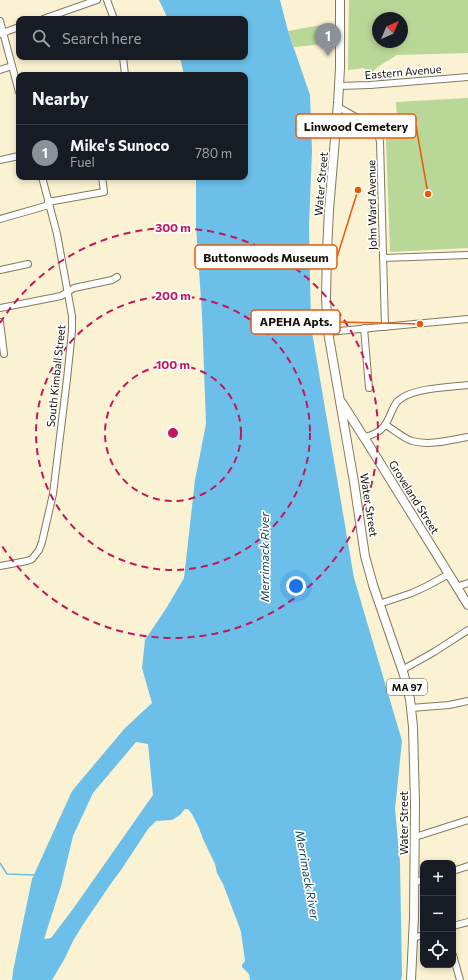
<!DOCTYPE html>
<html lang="en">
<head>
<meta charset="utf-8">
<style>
	:root { --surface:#171b24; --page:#20242c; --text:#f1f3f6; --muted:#9ea1a6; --line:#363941; --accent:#8c9099 }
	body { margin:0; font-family:Commissioner,sans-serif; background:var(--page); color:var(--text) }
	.controls { position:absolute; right:12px; bottom:12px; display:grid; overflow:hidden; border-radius:8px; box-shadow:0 2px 6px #0003 }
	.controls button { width:36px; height:36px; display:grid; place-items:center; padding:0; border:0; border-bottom:1px solid var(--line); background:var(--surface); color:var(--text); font:20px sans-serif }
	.compass { position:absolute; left:372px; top:12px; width:36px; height:36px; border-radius:50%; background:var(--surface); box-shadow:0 2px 6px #0003; rotate:44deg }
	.you { position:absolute; left:296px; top:586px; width:14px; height:14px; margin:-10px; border:3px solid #fff; border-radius:50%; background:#1a73e8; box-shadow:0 0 0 6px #1a73e833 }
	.badge { display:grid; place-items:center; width:26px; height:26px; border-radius:50%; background:var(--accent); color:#fff; font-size:13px; font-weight:700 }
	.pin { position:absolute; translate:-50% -33px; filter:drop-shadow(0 1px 2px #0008) }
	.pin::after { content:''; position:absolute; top:21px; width:14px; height:12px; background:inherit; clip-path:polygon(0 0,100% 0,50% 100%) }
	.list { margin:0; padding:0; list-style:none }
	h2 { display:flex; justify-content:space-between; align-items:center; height:52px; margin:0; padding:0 16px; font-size:17px }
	h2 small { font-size:13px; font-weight:400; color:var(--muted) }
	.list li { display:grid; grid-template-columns:26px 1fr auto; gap:12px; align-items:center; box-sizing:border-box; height:56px; padding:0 16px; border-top:1px solid var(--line) }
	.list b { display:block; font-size:15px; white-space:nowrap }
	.list p { margin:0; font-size:13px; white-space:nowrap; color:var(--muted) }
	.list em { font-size:13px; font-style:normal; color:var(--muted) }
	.icon { flex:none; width:22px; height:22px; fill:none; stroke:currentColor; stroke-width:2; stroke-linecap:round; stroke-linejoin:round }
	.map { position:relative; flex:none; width:468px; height:980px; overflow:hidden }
	.search { position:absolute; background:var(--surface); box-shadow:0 2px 6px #0003; left:16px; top:16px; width:232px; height:44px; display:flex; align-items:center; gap:10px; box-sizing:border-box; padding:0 14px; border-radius:8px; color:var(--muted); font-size:15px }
	.panel { position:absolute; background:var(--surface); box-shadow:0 2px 6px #0003; left:16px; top:72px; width:232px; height:108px; border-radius:8px }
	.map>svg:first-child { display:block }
	.green { fill:#b9d797; fill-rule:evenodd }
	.water { fill:#6bbfe8; fill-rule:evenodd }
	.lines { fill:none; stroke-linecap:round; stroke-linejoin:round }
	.stream { stroke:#6bbfe8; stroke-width:1.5 }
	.minor-casing { stroke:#827a5e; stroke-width:8 }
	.major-casing { stroke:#827a5e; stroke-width:10 }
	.minor { stroke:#fff; stroke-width:6 }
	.major { stroke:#fff; stroke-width:8 }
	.ring { fill:none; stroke:#c2185b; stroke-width:2; stroke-dasharray:7 5 }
	.labels { text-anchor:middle; stroke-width:3.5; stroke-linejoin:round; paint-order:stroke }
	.shield { fill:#fff; stroke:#595750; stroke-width:1 }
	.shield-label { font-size:10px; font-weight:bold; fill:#120f05 }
	.street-label { font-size:11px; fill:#120f05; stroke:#fff }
	.water-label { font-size:12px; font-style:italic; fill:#204657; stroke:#fff }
	.centre { fill:#c2185b; stroke:#fff; stroke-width:2 }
	.ring-label { font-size:12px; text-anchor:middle; font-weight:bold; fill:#c2185b; stroke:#fff; stroke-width:3.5; stroke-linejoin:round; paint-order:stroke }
	.leader { fill:none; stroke:#e8590c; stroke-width:1.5 }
	.callout-dot { fill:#e8590c; stroke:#fff; stroke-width:1.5 }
	.callout { fill:#fff; stroke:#e8590c; stroke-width:1.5 }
	.callout-label { font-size:12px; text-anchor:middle; font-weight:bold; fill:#120f05 }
</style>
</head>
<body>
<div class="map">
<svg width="468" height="980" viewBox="0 0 468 980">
	<rect width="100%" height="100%" fill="#fbf2d3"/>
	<g class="green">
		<path d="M 349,0 L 468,0 L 468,53 L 397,55 L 379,66 L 372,72 L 366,71 L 364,68 L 348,70 ZM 378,18 L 402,18 L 402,42 L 378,42 Z"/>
		<path d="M 332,23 L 334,43 L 294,47 L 288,31 Z"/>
		<path d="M 468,98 L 468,248 L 390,252 L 386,139 L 398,138 L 396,102 Z"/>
	</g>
	<path class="water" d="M 159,0 L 280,0 L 288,31 L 310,95 L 312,150 L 309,226 L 311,326 L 354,578 L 402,741 L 395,809 L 400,863 L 402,975 L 401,980 L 250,980 L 249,974 L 242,967 L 242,965 L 245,961 L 241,932 L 239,926 L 223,884 L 217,873 L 215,864 L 203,839 L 199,828 L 192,814 L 188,809 L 185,809 L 180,815 L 172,820 L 156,821 L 148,829 L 121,870 L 112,882 L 82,926 L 73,941 L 65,958 L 52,980 L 12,980 L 13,971 L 32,879 L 72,791 L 125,728 L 152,703 L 142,668 L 145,640 L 167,607 L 184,578 L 195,480 L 206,424 L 202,314 L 196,226 L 196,177 L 245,177 L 245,75 L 184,75 L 180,57 L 245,57 L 245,19 L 168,19 ZM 136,742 L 148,744 L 153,795 L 73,909 L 51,938 L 44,939 L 61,886 L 73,836 L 93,793 Z"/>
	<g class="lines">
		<path class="stream" d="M 0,863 L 7,874 L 35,875"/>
		<g class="minor-casing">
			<g id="minor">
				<path d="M 107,0 L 114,19"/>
				<path d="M 43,19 L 97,0"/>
				<path d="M 0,21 L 19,92"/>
				<path d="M 0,34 L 19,27"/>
				<path d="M 123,57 L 125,75"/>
				<path d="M 0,70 L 12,66"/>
				<path d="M 339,86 L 370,85 L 468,77"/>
				<path d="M 338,107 L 372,126 C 377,131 379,135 380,142 L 385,327"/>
				<path d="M 0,160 L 19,156"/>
				<path d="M 48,202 L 104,192 L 102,177"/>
				<path d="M 0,219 L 49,205"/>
				<path d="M 383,258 L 468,255"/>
				<path d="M 0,270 L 28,264"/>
				<path d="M 0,308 L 61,296 L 74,288 L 112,280 L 117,277"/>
				<path d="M 0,322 L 4,354"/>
				<path d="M 364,328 L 369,388"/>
				<path d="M 328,332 L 468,319"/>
				<path d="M 386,425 C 394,430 403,438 412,441 C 430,446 450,440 468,437"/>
				<path d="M 365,437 C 380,433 385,428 391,413 C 393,409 395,403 399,400 C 413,388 449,387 468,385"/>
				<path d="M 0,566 L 27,561 L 32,559 L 39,550 L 42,542 L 53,494 L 67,379 L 72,331 L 72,316 L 57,234 L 42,177"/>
				<path d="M 457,587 L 468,583"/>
				<path d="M 379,604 L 412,593 L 427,586 L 449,574"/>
				<path d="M 402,670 L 434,652 L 468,630"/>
				<path d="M 411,708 L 449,705 L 468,701"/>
				<path d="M 415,837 L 468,820"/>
				<path d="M 453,871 L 468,866"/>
				<path d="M 415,882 L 423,880"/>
				<path d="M 453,926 L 468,922"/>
				<path d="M 413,938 L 423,935"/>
				<path d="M 453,955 L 460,980"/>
			</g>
		</g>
		<g class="major-casing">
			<g id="major">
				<path d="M 340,0 L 340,68 L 338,103 L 329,210 L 327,252 L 326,298 L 328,332 L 354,482 L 365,556 L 373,585 L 404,675 L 410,699 L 413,727 L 415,804 L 414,918 L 411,980"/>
				<path d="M 342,403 L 372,450 L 468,605"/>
			</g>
		</g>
		<use href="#minor" class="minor"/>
		<use href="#major" class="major"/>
	</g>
	<g class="ring">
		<circle cx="173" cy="433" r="68"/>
		<circle cx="173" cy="433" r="137"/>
		<path d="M0 323A205 205 0 1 1 0 543"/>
	</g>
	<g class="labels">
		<rect class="shield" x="387" y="679" width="40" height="16" rx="3"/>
		<g class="shield-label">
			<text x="407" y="691">MA 97</text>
		</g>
		<g class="street-label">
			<text transform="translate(403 72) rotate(-5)" y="4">Eastern Avenue</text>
			<text transform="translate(321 184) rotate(-85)" y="4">Water Street</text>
			<text transform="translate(372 205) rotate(-91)" y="4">John Ward Avenue</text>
			<text transform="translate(56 376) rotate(-84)" y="4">South Kimball Street</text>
			<text transform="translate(414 497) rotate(58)" y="4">Groveland Street</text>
			<text transform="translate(369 505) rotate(81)" y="4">Water Street</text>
			<text transform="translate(404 823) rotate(-90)" y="4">Water Street</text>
		</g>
		<g class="water-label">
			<text transform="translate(265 557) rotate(-90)" y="4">Merrimack River</text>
			<text transform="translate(307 875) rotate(80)" y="4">Merrimack River</text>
		</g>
	</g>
	<circle cx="173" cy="433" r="6" class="centre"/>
	<g class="ring-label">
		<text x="173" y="232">300 m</text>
		<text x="173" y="300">200 m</text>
		<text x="173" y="369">100 m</text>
	</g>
	<path class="leader" d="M428 194L416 126M358 190L337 257M420 324L340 322"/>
	<g class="callout-dot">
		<circle cx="428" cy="194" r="4"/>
		<circle cx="358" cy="190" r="4"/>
		<circle cx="420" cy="324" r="4"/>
	</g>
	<g class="callout">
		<rect x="296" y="114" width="120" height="24" rx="4"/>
		<rect x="195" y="245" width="142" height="24" rx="4"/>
		<rect x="251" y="310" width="89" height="24" rx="4"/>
	</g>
	<g class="callout-label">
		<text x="356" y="131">Linwood Cemetery</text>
		<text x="266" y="262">Buttonwoods Museum</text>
		<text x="296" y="326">APEHA Apts.</text>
	</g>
</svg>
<div class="controls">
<button>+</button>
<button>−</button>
<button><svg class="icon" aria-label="locate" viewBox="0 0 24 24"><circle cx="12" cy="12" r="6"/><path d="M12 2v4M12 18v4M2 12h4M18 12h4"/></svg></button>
</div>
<svg class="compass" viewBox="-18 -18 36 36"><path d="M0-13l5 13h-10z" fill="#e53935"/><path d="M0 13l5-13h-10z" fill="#9ea1a6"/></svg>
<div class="you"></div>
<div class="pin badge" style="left:328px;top:56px">1</div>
<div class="search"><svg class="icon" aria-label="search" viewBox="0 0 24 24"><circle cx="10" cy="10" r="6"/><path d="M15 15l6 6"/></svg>Search here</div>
<section class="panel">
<h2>Nearby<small></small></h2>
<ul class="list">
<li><span class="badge">1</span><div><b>Mike's Sunoco</b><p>Fuel</p></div><em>780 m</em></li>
</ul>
</section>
</div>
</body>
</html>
